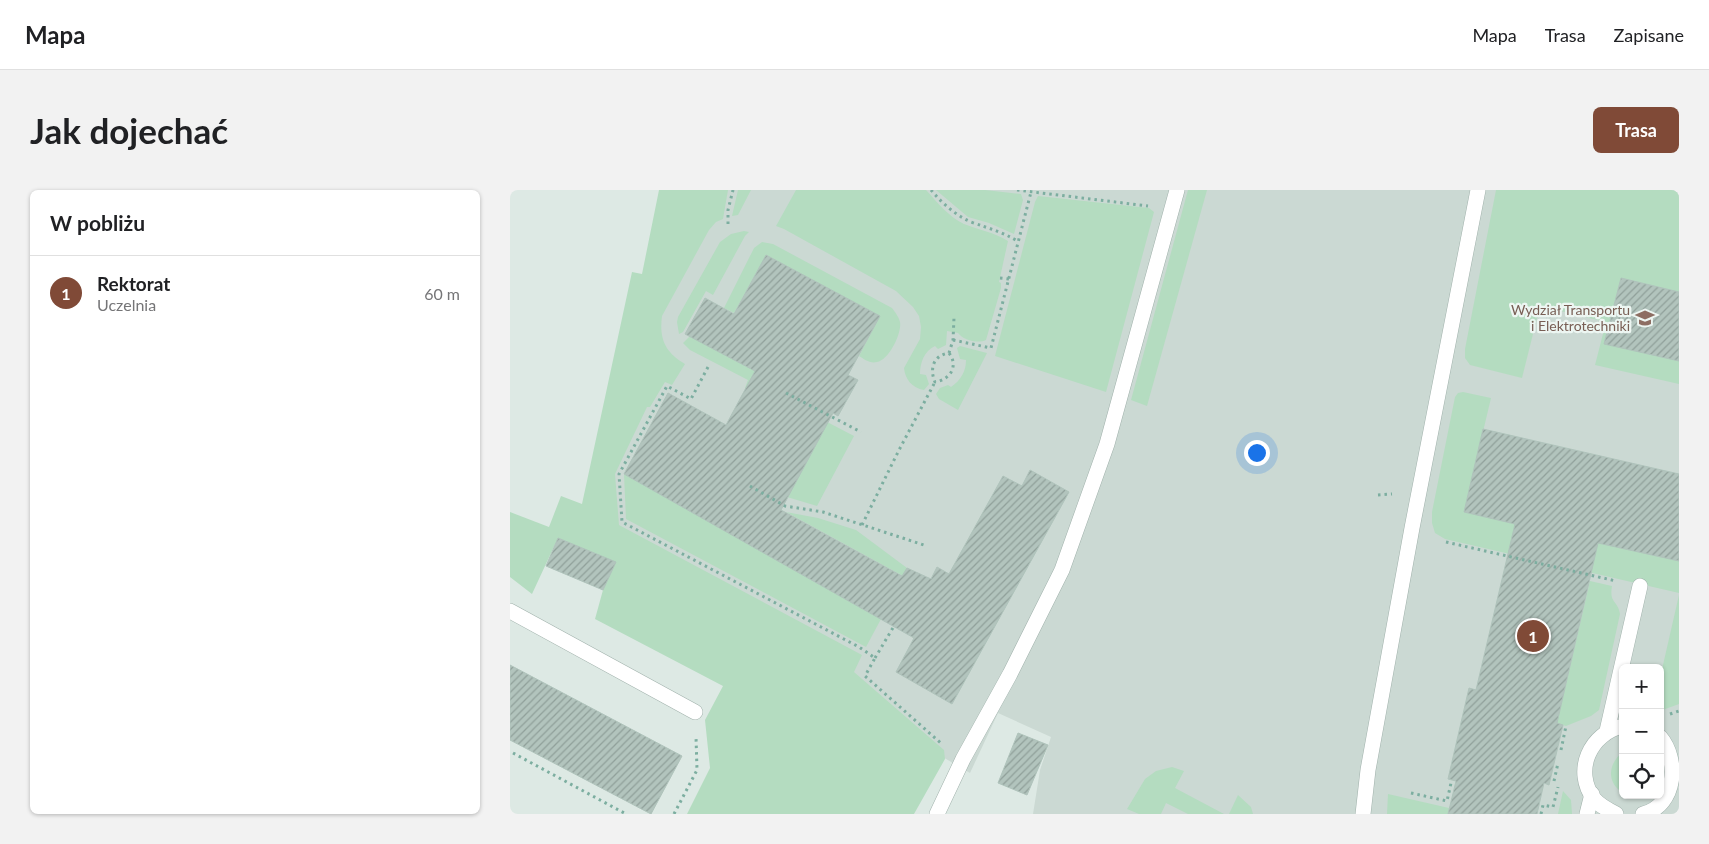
<!DOCTYPE html>
<html lang="pl">
<head>
<meta charset="utf-8">
<style>
	:root { --surface:#fff; --page:#f2f2f2; --text:#202124; --muted:#757577; --line:#e0e0e0; --accent:#804a37 }
	body { margin:0; font-family:Lato,sans-serif; background:var(--page); color:var(--text) }
	.controls { position:absolute; right:15px; bottom:15px; display:grid; overflow:hidden; border-radius:8px; box-shadow:0 1px 4px #0004 }
	.controls button { width:45px; height:45px; display:grid; place-items:center; padding:0; border:0; border-bottom:1px solid var(--line); background:var(--surface); color:var(--text); font:25px sans-serif }
	.you { position:absolute; left:746px; top:262px; width:18px; height:18px; margin:-12px; border:4px solid #fff; border-radius:50%; background:#1a73e8; box-shadow:0 0 0 8px #1a73e833 }
	.badge { display:grid; place-items:center; width:32px; height:32px; border-radius:50%; background:var(--accent); color:#fff; font-size:16px; font-weight:700 }
	.pin { position:absolute; translate:-50% -50%; border:2px solid #fff; box-shadow:0 1px 5px #0006 }
	.list { margin:0; padding:0; list-style:none }
	h2 { display:flex; justify-content:space-between; align-items:center; height:65px; margin:0; padding:0 20px; font-size:21px }
	h2 small { font-size:16px; font-weight:400; color:var(--muted) }
	.list li { display:grid; grid-template-columns:32px 1fr auto; gap:15px; align-items:center; box-sizing:border-box; height:75px; padding:0 20px; border-top:1px solid var(--line) }
	.list b { display:block; font-size:19px; white-space:nowrap }
	.list p { margin:0; font-size:16px; white-space:nowrap; color:var(--muted) }
	.list em { font-size:16px; font-style:normal; color:var(--muted) }
	.icon { flex:none; width:28px; height:28px; fill:none; stroke:currentColor; stroke-width:2; stroke-linecap:round; stroke-linejoin:round }
	.map { position:relative; flex:none; width:1169px; height:624px; overflow:hidden; border-radius:8px }
	header { display:flex; align-items:center; gap:30px; box-sizing:border-box; height:70px; padding:0 25px; background:var(--surface); border-bottom:1px solid var(--line) }
	header strong { font-size:24px }
	nav { display:flex; gap:28px; margin-inline-start:auto; font-size:18px }
	.intro { display:flex; align-items:center; justify-content:space-between; box-sizing:border-box; height:120px; padding:0 30px }
	h1 { margin:0; font-size:35px }
	.button { padding:12px 22px; border-radius:8px; background:var(--accent); color:#fff; font-size:18px; font-weight:700 }
	main { display:flex; gap:30px; padding:0 30px }
	aside { flex:1; background:var(--surface); border-radius:8px; box-shadow:0 1px 4px #0004 }
	.map>svg:first-child { display:block }
	.built { fill:#cbd9d3; fill-rule:evenodd }
	.green { fill:#b4dcc0 }
	.building { fill:url(#building-hatch); stroke:#afc3bb }
	.lines { fill:none; stroke-linecap:round; stroke-linejoin:round }
	.minor-casing { stroke:#a0b1ab; stroke-width:16 }
	.path { stroke:#7caea0; stroke-width:3; stroke-dasharray:2.5 4; stroke-linecap:butt }
	.minor { stroke:#fff; stroke-width:15 }
	.labels { text-anchor:middle; stroke-width:4.5; stroke-linejoin:round; paint-order:stroke }
	.education-label { font-size:14px; fill:#785e54; stroke:#edf6f2; text-anchor:end }
</style>
</head>
<body>
<header>
<strong>Mapa</strong>
<nav><a>Mapa</a><a>Trasa</a><a>Zapisane</a></nav>
</header>
<div class="intro"><h1>Jak dojechać</h1><a class="button">Trasa</a></div>
<main>
<aside>
<h2>W pobliżu<small></small></h2>
<ul class="list">
<li><span class="badge">1</span><div><b>Rektorat</b><p>Uczelnia</p></div><em>60 m</em></li>
</ul>
</aside>
<div class="map">
<svg width="1169" height="624" viewBox="0 0 1169 624">
	<defs>
		<pattern id="building-hatch" width="6" height="6" patternUnits="userSpaceOnUse" patternTransform="scale(1.25)"><rect width="6" height="6" fill="#b2c4bd"/><path d="M-1 1l2-2M0 6l6-6M5 7l2-2" fill="none" stroke="#90a09a"/></pattern>
	</defs>
	<rect width="100%" height="100%" fill="#dde9e4"/>
	<path class="built" d="M 157,0 L 1169,0 L 1169,624 L 523,624 L 530,580 L 541,547 L 488,523 L 460,583 L 373,532 L 84,347 ZM 1113,478 L 1150,478 L 1150,605 L 1113,605 Z"/>
	<g class="green">
		<path d="M 149,0 L 218,0 L 213,29 L 206,32 L 199,40 L 152,126 C 149,149 155,162 175,174 L 162,195 L 155,192 L 140,217 L 137,217 L 105,284 L 109,335 L 352,465 L 344,482 L 434,560 L 435,569 L 404,624 L 177,624 L 200,578 L 195,530 L 213,496 L 85,429 L 93,400 L 105,372 L 48,348 L 22,404 L 0,387 L 0,322 L 39,337 L 51,306 L 72,314 L 122,82 L 132,84 Z"/>
		<path d="M 228,0 L 241,0 L 228,25 L 222,26 Z"/>
		<path d="M 286,0 L 416,0 C 427,12 439,27 454,34 C 469,40 484,42 498,51 L 489,92 L 491,93 L 491,98 L 476,150 C 468,154 453,150 448,143 L 437,141 L 436,155 L 428,159 L 425,156 C 414,161 410,173 410,184 L 416,185 L 419,194 L 414,200 C 402,198 395,189 394,178 L 410,149 L 411,137 L 409,126 L 403,117 L 386,101 L 274,39 L 266,36 Z"/>
		<path d="M 426,0 L 475,0 L 511,4 L 513,10 L 504,44 L 479,33 L 458,27 Z"/>
		<path d="M 678,0 L 697,0 L 637,216 L 621,210 Z"/>
		<path d="M 986,0 L 1169,0 L 1169,102 L 1111,88 L 1094,153 L 1169,171 L 1169,194 L 1085,175 L 1096,132 L 1030,116 L 1012,188 L 960,175 L 955,168 L 955,159 Z"/>
		<path d="M 528,6 L 639,18 L 644,22 L 596,202 L 485,166 L 525,12 Z"/>
		<path d="M 234,41 L 239,42 L 235,46 L 203,105 L 196,101 L 173,142 L 169,144 L 167,132 L 168,127 L 210,52 L 221,44 Z"/>
		<path d="M 252,52 L 263,54 L 382,118 C 385,122 389,127 390,132 C 392,143 379,170 367,172 C 360,174 354,169 349,166 L 370,126 L 256,65 L 224,123 L 214,118 L 244,58 Z"/>
		<path d="M 180,146 L 264,191 L 255,209 L 235,198 L 238,190 L 180,160 L 173,153 Z"/>
		<path d="M 450,156 L 477,163 L 448,220 L 429,209 L 426,204 L 430,198 L 438,195 L 441,197 C 451,190 456,181 456,170 L 450,169 L 447,158 Z"/>
		<path d="M 953,202 L 981,208 L 954,322 L 1169,371 L 1169,403 L 935,349 L 925,343 L 922,333 L 922,322 L 945,207 L 948,203 Z"/>
		<path d="M 273,209 L 344,246 L 307,316 L 277,307 L 309,249 L 264,225 Z"/>
		<path d="M 114,284 L 371,429 L 356,457 L 116,329 Z"/>
		<path d="M 276,322 L 308,328 L 346,340 L 397,378 L 393,386 Z"/>
		<path d="M 1080,391 L 1102,396 C 1099,414 1108,410 1110,424 L 1089,520 L 1081,526 L 1056,536 L 1047,533 Z"/>
		<path d="M 1169,405 L 1169,514 L 1150,521 L 1150,488 Z"/>
		<path d="M 1113,562 L 1113,603 C 1096,593 1098,573 1113,562 Z"/>
		<path d="M 662,577 L 674,581 L 665,598 L 714,624 L 678,624 L 656,613 L 651,624 L 629,624 L 617,619 L 635,589 L 646,581 Z"/>
		<path d="M 1053,601 L 1061,610 L 1062,624 L 1048,624 Z"/>
		<path d="M 878,604 L 939,618 L 938,624 L 877,624 Z"/>
		<path d="M 728,605 L 741,617 L 743,624 L 719,624 Z"/>
	</g>
	<g class="building">
		<path d="M 256,65 L 370,126 L 338,185 L 348,190 L 328,226 L 323,223 L 271,320 L 392,386 L 397,378 L 421,389 L 427,377 L 439,384 L 493,286 L 512,296 L 520,280 L 559,302 L 442,514 L 386,482 L 404,448 L 114,284 L 158,203 L 216,235 L 245,181 L 175,144 L 195,108 L 224,124 Z"/>
		<path d="M 1111,88 L 1169,102 L 1169,171 L 1094,154 Z"/>
		<path d="M 973,239 L 1169,284 L 1169,371 L 1088,353 L 1047,533 L 1053,535 L 1039,595 L 1034,593 L 1027,624 L 938,624 L 946,591 L 938,589 L 959,498 L 966,500 L 1005,334 L 954,322 Z"/>
		<path d="M 48,348 L 106,372 L 93,400 L 36,376 Z"/>
		<path d="M 0,475 L 172,566 L 141,624 L 0,550 Z"/>
		<path d="M 508,543 L 538,555 L 517,605 L 488,593 Z"/>
	</g>
	<g class="lines">
		<g class="minor-casing">
			<g id="minor">
				<path d="M 0,421 L 185,522"/>
				<path d="M 1097,541 L 1130,396"/>
				<path d="M 427,624 L 453,569 L 500,484 L 552,380 L 597,254 L 667,0"/>
				<path d="M 853,624 L 858,580 L 902,338 L 968,0"/>
				<path d="M 1077,624 L 1082,604"/>
				<path d="M 1106,624 C 1098,620 1090,616 1084,609 C 1063,581 1080,543 1113,536"/>
				<path d="M 1133,624 C 1167,615 1169,569 1150,547"/>
			</g>
		</g>
		<g class="path">
			<path d="M 421,0 C 432,13 445,25 461,32 C 480,39 491,41 509,52"/>
			<path d="M 507,0 L 638,16"/>
			<path d="M 218,34 L 218,20 L 223,0"/>
			<path d="M 490,88 L 499,89"/>
			<path d="M 443,150 L 481,158 L 521,2"/>
			<path d="M 439,163 C 449,176 440,190 425,192 C 419,178 424,165 439,163 L 443,150 L 444,128"/>
			<path d="M 198,177 L 181,209 L 157,196 L 109,284 L 112,332 L 349,457 L 365,468 L 355,486 L 433,555"/>
			<path d="M 276,203 L 351,242"/>
			<path d="M 240,296 L 275,316 L 313,322 L 417,356"/>
			<path d="M 868,305 L 882,304"/>
			<path d="M 352,335 L 388,262 L 425,192"/>
			<path d="M 936,352 L 1106,391"/>
			<path d="M 365,468 L 384,436"/>
			<path d="M 1160,524 L 1169,521"/>
			<path d="M 1051,560 L 1056,536"/>
			<path d="M 3,563 L 116,624"/>
			<path d="M 1044,591 L 1048,573"/>
			<path d="M 901,603 L 937,611 L 941,593"/>
			<path d="M 164,624 L 187,580 L 186,547"/>
			<path d="M 1031,624 L 1033,615 L 1043,617 L 1048,597"/>
		</g>
		<use href="#minor" class="minor"/>
	</g>
	<defs>
		<g id="university-bare" transform="scale(1.5)"><path d="M0-5L7-2L0 1L-7-2ZM-4 1L0 2.5L4 1V4Q0 6-4 4Z" fill="#8d6e63" stroke="#edf6f2" stroke-width="2.5" paint-order="stroke"/></g>
	</defs>
	<g fill-rule="evenodd">
		<use href="#university-bare" x="1135" y="128"/>
	</g>
	<g class="labels">
		<g class="education-label">
			<text x="1120" y="125">Wydział Transportu<tspan x="1120" dy="16">i Elektrotechniki</tspan></text>
		</g>
	</g>
</svg>
<div class="controls">
<button>+</button>
<button>−</button>
<button><svg class="icon" aria-label="locate" viewBox="0 0 24 24"><circle cx="12" cy="12" r="6"/><path d="M12 2v4M12 18v4M2 12h4M18 12h4"/></svg></button>
</div>
<div class="you"></div>
<div class="pin badge" style="left:1023px;top:446px">1</div>
</div>
</main>
</body>
</html>
